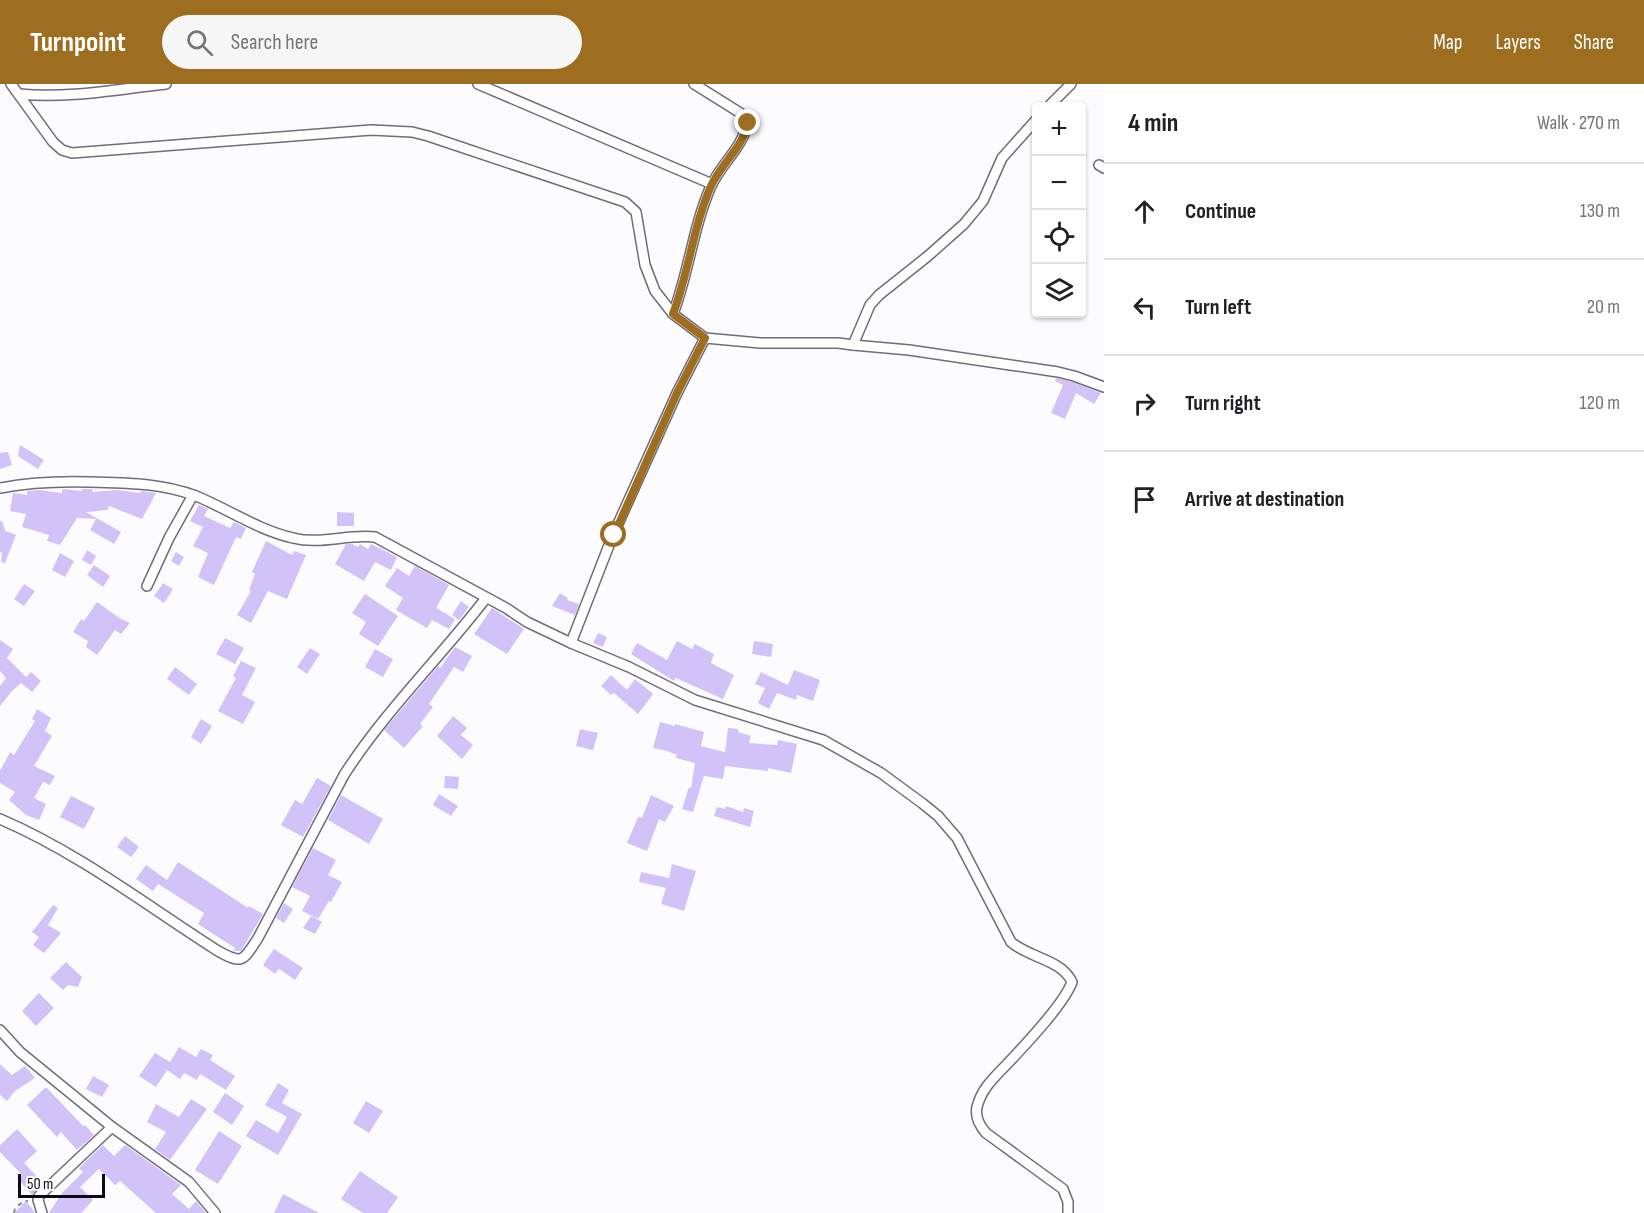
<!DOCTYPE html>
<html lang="en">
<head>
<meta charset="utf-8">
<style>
	:root { --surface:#fff; --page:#f6f6f6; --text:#202124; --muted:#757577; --line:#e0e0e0; --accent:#9d6e20 }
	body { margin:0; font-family:"Sofia Sans Condensed",sans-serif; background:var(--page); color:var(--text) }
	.controls { position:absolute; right:18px; top:18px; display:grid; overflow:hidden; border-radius:6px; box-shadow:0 2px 4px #0004 }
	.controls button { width:54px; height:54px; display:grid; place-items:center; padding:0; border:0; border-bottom:2px solid var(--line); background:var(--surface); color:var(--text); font:30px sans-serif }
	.scale { position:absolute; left:18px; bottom:15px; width:87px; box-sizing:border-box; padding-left:6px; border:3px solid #0d0b11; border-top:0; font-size:16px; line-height:21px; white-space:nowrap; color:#0d0b11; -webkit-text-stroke:4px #fff; paint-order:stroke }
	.stop { position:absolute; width:18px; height:18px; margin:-14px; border:4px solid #9d6e20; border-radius:50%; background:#fff }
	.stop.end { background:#9d6e20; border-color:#fff; box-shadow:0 2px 6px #0008 }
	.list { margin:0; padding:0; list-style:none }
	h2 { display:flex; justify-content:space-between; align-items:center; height:78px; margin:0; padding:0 24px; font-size:26px }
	h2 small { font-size:20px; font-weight:400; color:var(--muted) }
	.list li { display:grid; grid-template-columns:39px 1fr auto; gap:18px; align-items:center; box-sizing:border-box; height:96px; padding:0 24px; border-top:2px solid var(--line) }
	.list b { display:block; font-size:22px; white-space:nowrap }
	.list em { font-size:20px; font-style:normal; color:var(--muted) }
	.icon { flex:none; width:33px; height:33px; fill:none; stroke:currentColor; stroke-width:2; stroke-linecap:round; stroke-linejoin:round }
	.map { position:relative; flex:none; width:1104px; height:1129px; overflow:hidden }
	header { display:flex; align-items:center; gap:36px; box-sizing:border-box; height:84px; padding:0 30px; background:var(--accent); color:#fff }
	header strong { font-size:28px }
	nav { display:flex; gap:33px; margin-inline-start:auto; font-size:21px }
	.search { width:420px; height:54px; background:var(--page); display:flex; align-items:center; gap:15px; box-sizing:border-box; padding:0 21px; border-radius:33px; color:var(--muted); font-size:22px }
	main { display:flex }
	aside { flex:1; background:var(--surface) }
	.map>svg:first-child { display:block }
	.building { fill:#d1c3f8 }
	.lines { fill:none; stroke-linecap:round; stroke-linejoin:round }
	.street-casing { stroke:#706c7b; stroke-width:12 }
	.path { stroke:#8c8b8f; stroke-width:2; stroke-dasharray:4.5 4.5; stroke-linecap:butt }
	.street { stroke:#fff; stroke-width:9 }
	.route { stroke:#9d6e20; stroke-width:8 }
</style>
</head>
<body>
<header>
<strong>Turnpoint</strong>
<div class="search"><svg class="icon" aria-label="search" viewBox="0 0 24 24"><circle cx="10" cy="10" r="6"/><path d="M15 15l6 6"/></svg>Search here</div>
<nav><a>Map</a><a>Layers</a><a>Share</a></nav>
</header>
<main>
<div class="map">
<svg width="1104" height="1129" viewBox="0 0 1104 1129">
	<rect width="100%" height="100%" fill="#fcfbfe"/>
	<g class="building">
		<path d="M 1056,294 L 1072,298 L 1101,309 L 1094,320 L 1076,309 L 1065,335 L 1051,329 L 1063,301 L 1055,297 Z"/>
		<path d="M 20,361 L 44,376 L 38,385 L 18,372 Z"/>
		<path d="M 8,368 L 12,381 L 0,385 L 0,369 Z"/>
		<path d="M 62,405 L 82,407 L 82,405 L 93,405 L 92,408 L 118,406 L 140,409 L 141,407 L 156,409 L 142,435 L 109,422 L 108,426 L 86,428 L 121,448 L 114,460 L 90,446 L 96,435 L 77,434 L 60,461 L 47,457 L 49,451 L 22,443 L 26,430 L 10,427 L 13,409 L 27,411 L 27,407 L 39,406 L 62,409 Z"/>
		<path d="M 199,421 L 208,425 L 204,432 L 230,444 L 234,438 L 246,444 L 241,455 L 236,453 L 214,501 L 198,493 L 208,469 L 193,462 L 203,443 L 190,437 Z"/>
		<path d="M 337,428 L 354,429 L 354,442 L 337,442 Z"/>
		<path d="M 0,437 L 2,437 L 6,449 L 6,447 L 16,451 L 5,479 L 1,478 L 2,469 L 0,468 Z"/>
		<path d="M 266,457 L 292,471 L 294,467 L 306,471 L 287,515 L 268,507 L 251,539 L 237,531 L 251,507 L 249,506 L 255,490 L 252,488 Z"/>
		<path d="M 346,460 L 352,460 L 358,463 L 360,460 L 368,465 L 371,460 L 397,473 L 391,486 L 375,478 L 364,497 L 335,480 Z"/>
		<path d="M 87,466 L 96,472 L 91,481 L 82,476 Z"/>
		<path d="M 176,468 L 184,473 L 179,482 L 171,477 Z"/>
		<path d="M 60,469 L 74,477 L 65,493 L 52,486 Z"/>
		<path d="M 94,481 L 110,492 L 103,503 L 87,491 Z"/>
		<path d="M 415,482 L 449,501 L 436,524 L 455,535 L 449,545 L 432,536 L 427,544 L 396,526 L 403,514 L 385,502 L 397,484 L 409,492 Z"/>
		<path d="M 163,499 L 173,505 L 164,519 L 154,512 Z"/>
		<path d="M 24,500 L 35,507 L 24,522 L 14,515 Z"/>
		<path d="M 560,509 L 568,514 L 567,516 L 579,520 L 575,531 L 552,522 Z"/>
		<path d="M 365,510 L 398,532 L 378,562 L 359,550 L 366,538 L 352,529 Z"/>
		<path d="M 461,517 L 469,523 L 459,536 L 452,531 Z"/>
		<path d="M 97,518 L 121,535 L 130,539 L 121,550 L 115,546 L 97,571 L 86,563 L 88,557 L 73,548 L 81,535 L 84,537 Z"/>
		<path d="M 492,524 L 524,545 L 507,570 L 474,550 Z"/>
		<path d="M 598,549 L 607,553 L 603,563 L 593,559 Z"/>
		<path d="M 225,554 L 244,564 L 235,580 L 216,570 Z"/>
		<path d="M 0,556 L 13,565 L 7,574 L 26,593 L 31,588 L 41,597 L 32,608 L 21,599 L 12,607 L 0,622 L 0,602 L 6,594 L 0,587 Z"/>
		<path d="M 677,557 L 692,565 L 695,560 L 714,570 L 711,579 L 734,591 L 723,615 L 676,594 L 674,597 L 631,570 L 637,559 L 667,576 Z"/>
		<path d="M 754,557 L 773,560 L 771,573 L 752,570 Z"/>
		<path d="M 455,563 L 472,572 L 463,588 L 454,583 L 429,620 L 433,623 L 420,640 L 423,642 L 404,664 L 384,646 L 438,582 L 440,584 Z"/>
		<path d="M 310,564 L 320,570 L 307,590 L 297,583 Z"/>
		<path d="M 375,565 L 393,575 L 383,593 L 365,583 Z"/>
		<path d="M 241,577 L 256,584 L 242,611 L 255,618 L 243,640 L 218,627 L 236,594 L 233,592 Z"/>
		<path d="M 175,583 L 197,600 L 189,611 L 167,595 Z"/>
		<path d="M 794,586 L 820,596 L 813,617 L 797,611 L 796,616 L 777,609 L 769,625 L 758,619 L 765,604 L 755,600 L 761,588 L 788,601 Z"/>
		<path d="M 611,591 L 627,606 L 635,595 L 653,610 L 638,630 L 614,609 L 611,611 L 601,602 Z"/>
		<path d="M 37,625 L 51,634 L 45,647 L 52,652 L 34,682 L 55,692 L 50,701 L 43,698 L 34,714 L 46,720 L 39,736 L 26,731 L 9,716 L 15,708 L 0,699 L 0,687 L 10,668 L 14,671 L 35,637 L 32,635 Z"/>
		<path d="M 453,632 L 467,644 L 461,651 L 473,661 L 462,675 L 437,652 Z"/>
		<path d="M 201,635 L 212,642 L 201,660 L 191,653 Z"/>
		<path d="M 660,638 L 675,642 L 675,640 L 704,648 L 701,662 L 725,668 L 728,644 L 738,645 L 738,648 L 751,652 L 749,659 L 777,661 L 778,656 L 797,660 L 791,689 L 768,684 L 768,687 L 725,682 L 723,695 L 704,692 L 693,728 L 682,725 L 689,703 L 691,704 L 695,679 L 676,674 L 677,671 L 667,667 L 653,664 Z"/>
		<path d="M 580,645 L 598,649 L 593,666 L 576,662 Z"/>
		<path d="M 445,692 L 459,693 L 458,705 L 444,704 Z"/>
		<path d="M 317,694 L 331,702 L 303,753 L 281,741 L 295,716 L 302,720 Z"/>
		<path d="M 439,710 L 458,722 L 451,732 L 433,721 Z"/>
		<path d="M 341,711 L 383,735 L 369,760 L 328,736 Z"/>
		<path d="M 651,711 L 674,722 L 665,738 L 659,735 L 647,767 L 627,759 L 638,733 L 642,734 Z"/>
		<path d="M 71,712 L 95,724 L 84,745 L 60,733 Z"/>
		<path d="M 726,722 L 743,728 L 744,724 L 754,727 L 750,743 L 714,732 L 717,723 L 725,725 Z"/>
		<path d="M 125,752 L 139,763 L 131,773 L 117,763 Z"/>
		<path d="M 313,764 L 336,776 L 328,791 L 342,798 L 331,818 L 329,817 L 318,835 L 302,827 L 310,812 L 292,803 Z"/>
		<path d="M 178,778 L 248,824 L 249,822 L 263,830 L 241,867 L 233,867 L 235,864 L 198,840 L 204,829 L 158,800 L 153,807 L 136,795 L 146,781 L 167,796 Z"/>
		<path d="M 672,780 L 696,787 L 684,827 L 661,820 L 666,804 L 639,798 L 641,788 L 669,794 Z"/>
		<path d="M 284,819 L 293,825 L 284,839 L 276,834 Z"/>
		<path d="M 53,821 L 58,824 L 48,841 L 61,849 L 44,869 L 33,861 L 39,853 L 32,848 Z"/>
		<path d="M 311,832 L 322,838 L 315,850 L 303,844 Z"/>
		<path d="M 274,865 L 303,884 L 295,896 L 279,885 L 275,890 L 263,881 Z"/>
		<path d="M 66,878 L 82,893 L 78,903 L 68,901 L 63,906 L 50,894 Z"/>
		<path d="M 39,909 L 54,924 L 36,942 L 22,927 Z"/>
		<path d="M 179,963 L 196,973 L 201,965 L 213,971 L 210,976 L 235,992 L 226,1006 L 200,990 L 197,996 L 184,989 L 180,995 L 167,986 L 156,1003 L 139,992 L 155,969 L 170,978 Z"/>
		<path d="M 0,980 L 12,991 L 25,982 L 35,994 L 15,1007 L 7,1017 L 0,1011 Z"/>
		<path d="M 93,992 L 109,1001 L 102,1013 L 86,1005 Z"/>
		<path d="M 278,999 L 289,1006 L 282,1019 L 302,1030 L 278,1071 L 246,1052 L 256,1036 L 278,1049 L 287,1033 L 265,1021 Z"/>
		<path d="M 46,1003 L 83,1042 L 85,1041 L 94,1051 L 77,1066 L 61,1048 L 57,1053 L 27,1021 Z"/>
		<path d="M 225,1009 L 244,1022 L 232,1041 L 213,1028 Z"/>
		<path d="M 191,1015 L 207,1025 L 170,1076 L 155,1065 L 166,1048 L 147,1038 L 156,1020 L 179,1033 Z"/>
		<path d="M 366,1017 L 383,1027 L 369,1049 L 353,1039 Z"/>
		<path d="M 17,1045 L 37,1067 L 24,1079 L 43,1099 L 32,1111 L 17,1094 L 21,1090 L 0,1068 L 0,1061 Z"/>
		<path d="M 219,1047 L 242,1062 L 218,1100 L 195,1086 Z"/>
		<path d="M 103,1061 L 114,1072 L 125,1061 L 181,1101 L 172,1110 L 189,1125 L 196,1117 L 206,1129 L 156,1129 L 120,1097 L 115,1101 L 99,1085 L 80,1103 L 93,1116 L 81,1129 L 49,1129 L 62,1109 L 83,1088 L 79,1084 Z"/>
		<path d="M 360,1087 L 398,1113 L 387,1129 L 363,1129 L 341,1115 Z"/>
		<path d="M 283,1110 L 319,1129 L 274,1129 Z"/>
		<path d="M 26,1117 L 35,1129 L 14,1129 Z"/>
	</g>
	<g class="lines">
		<g class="street-casing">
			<g id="street">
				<path d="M 11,0 L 53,58 L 62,66 L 72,69 L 371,46 L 412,48 L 428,52 L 625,118 L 636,128 L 645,181 L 655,207 L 673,230 L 705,254 L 760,259 L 838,259 L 853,261 L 870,221 L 879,211 L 928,172 L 964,140 L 983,117 L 1002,74 L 1036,36"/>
				<path d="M 478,0 L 712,100"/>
				<path d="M 19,10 C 68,15 118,5 166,0"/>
				<path d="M 1049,22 L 1071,0"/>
				<path d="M 1099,81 L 1104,84"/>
				<path d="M 673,230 C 689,188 693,143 711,102 C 721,80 743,63 748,38 L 746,33 L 742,30 L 694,0"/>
				<path d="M 853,261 L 909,266 L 1058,288 L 1074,292 L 1104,303"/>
				<path d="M 0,404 C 31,398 60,397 91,398 C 127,399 162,399 196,412 C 228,425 258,446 293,454 C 320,461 347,450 375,453 L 506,524 L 527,538 L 571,559 L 613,451 L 677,309 L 705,254"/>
				<path d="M 147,502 L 169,454 L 193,411"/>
				<path d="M 571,559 L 629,583 L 695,616 L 823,656 L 881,689 L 922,719 L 938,732 L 957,754 L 1011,858 C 1029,874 1061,875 1072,898 C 1064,920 1026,960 1009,978 C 996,992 982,1003 977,1023 C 975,1032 980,1042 986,1049 L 1063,1105 L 1068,1118 L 1068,1129"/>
				<path d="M 0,735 C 79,769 146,821 218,867 C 243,881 243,877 258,854 L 344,691 C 385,627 440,574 486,514"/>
				<path d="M 0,946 L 20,968 L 112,1043 L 189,1098 L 215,1129"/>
				<path d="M 42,1129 L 38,1116 L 39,1112 L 112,1043"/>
			</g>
		</g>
		<path class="path" d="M 14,1129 L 15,1124 L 24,1117 L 28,1117"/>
		<use href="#street" class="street"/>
	</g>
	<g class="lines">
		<path class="route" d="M 614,451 L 677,309 L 705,254 L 673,230 C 689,188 693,143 711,102 C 721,80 743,63 748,39"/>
	</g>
</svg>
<div class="controls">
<button>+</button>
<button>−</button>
<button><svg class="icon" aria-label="locate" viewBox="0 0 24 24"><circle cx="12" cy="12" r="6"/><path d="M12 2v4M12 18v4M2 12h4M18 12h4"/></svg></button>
<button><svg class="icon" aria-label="layers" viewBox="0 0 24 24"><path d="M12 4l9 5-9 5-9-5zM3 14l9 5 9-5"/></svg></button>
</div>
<div class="scale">50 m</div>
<div class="stop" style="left:614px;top:451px"></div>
<div class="stop end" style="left:748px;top:39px"></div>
</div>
<aside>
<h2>4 min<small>Walk · 270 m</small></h2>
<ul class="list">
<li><svg class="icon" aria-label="ahead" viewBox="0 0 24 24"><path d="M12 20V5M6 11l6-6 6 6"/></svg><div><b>Continue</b></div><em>130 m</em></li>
<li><svg class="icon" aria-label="left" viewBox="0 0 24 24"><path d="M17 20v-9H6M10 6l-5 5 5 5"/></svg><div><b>Turn left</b></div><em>20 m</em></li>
<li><svg class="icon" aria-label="right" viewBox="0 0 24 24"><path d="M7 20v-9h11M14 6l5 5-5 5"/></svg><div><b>Turn right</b></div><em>120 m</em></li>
<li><svg class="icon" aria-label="arrive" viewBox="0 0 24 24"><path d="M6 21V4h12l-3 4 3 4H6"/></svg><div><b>Arrive at destination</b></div></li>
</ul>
</aside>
</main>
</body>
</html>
